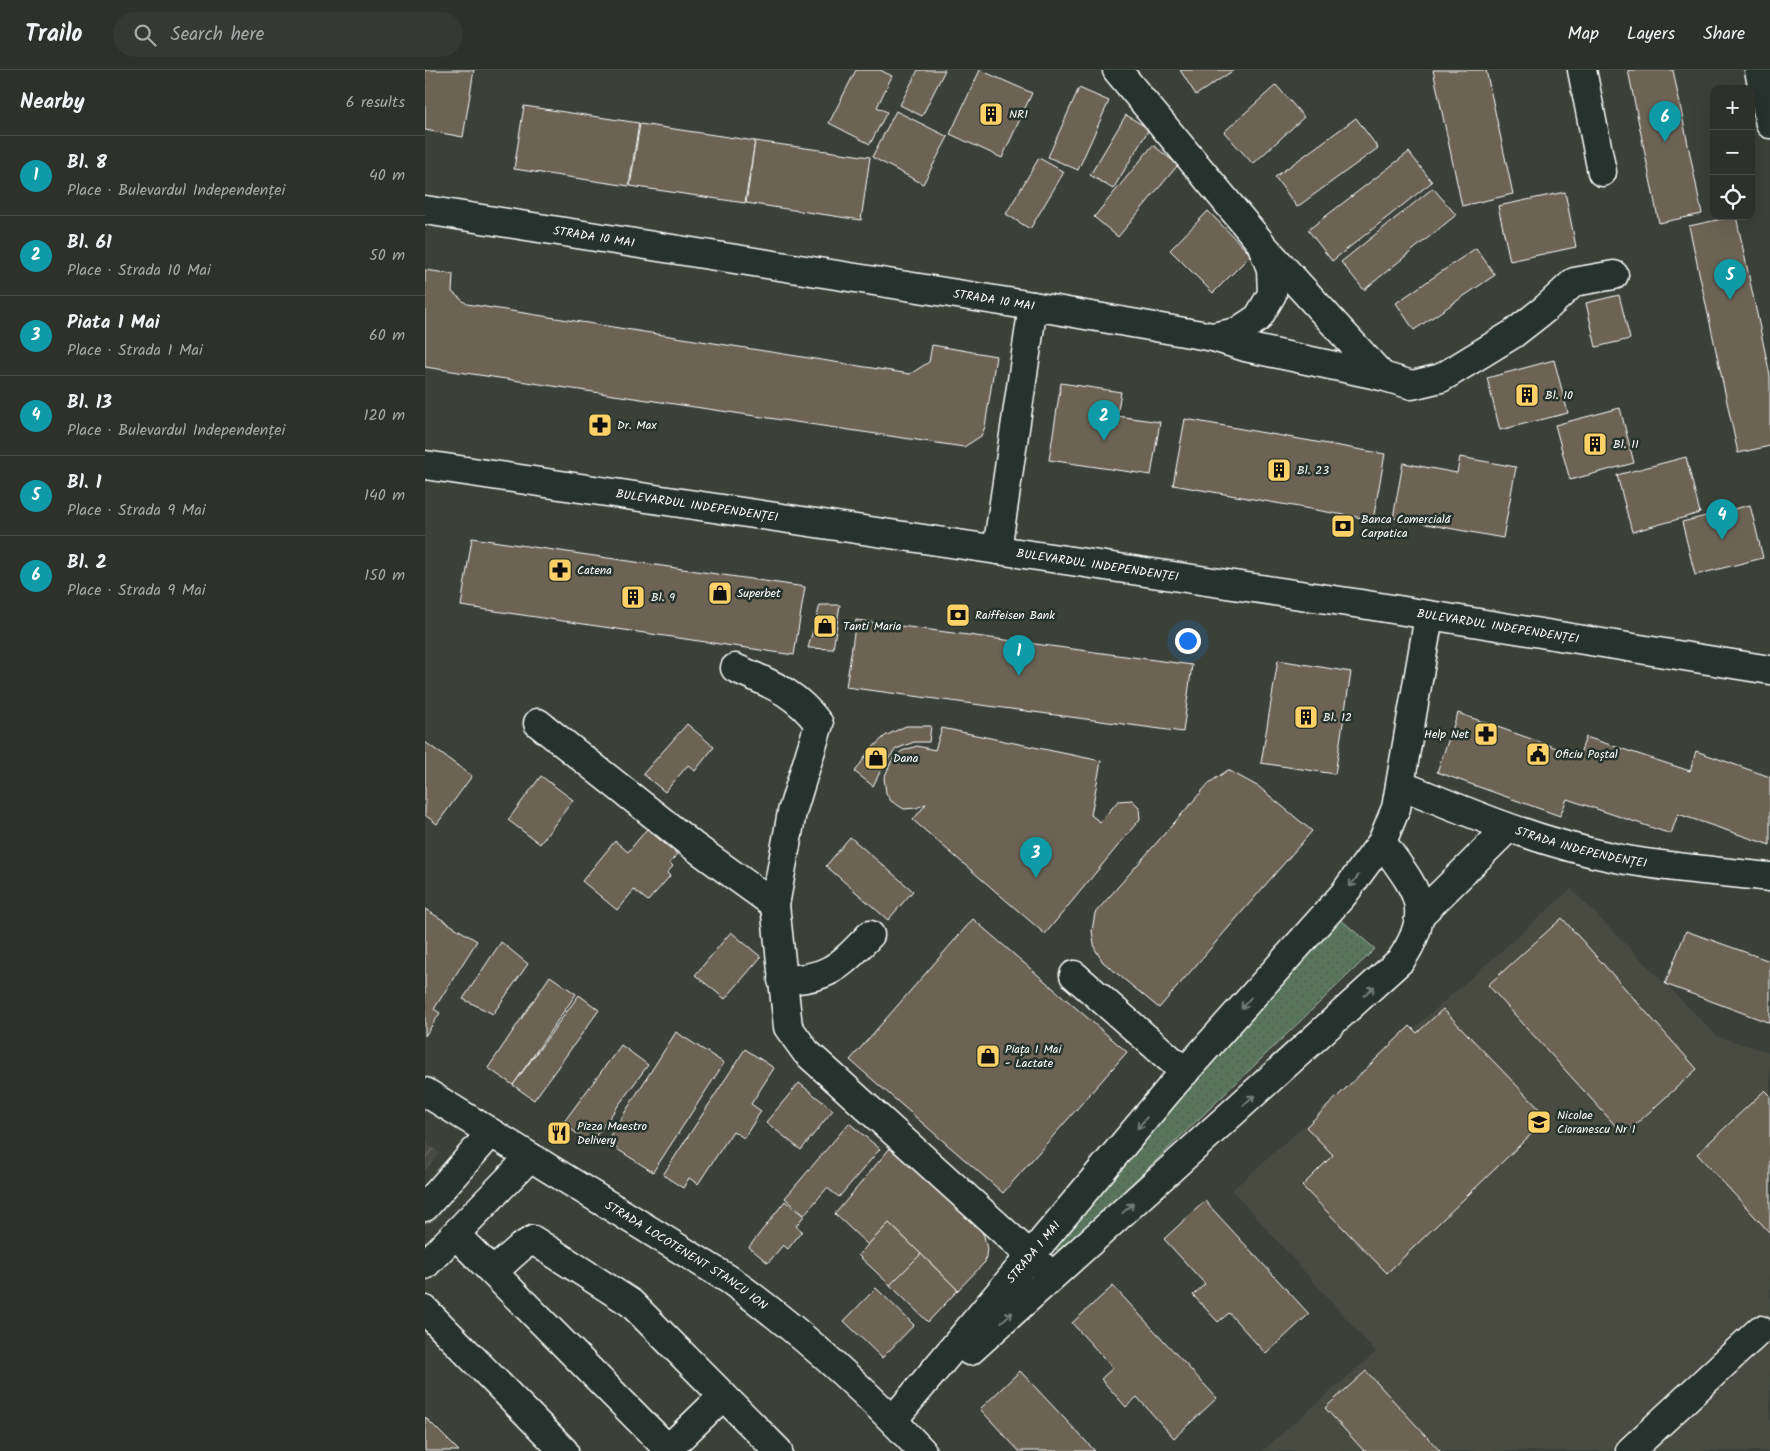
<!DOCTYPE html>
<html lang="en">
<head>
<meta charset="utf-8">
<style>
	:root { --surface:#2c312b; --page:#343933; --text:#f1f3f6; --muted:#a6a9a9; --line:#484c47; --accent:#e797bd }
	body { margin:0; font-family:Kalam,sans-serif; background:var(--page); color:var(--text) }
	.controls { position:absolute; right:15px; top:15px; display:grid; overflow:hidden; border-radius:10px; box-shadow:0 5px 20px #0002 }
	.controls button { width:45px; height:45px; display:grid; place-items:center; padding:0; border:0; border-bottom:1px solid var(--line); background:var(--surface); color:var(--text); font:25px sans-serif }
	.you { position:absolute; left:762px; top:570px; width:18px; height:18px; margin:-12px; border:4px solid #fff; border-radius:50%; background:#1a73e8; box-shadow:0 0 0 8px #1a73e833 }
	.badge { display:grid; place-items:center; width:32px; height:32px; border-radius:50%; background:var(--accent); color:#fff; font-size:16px; font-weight:700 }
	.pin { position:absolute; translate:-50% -41px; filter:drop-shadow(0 1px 2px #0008) }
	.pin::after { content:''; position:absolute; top:26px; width:18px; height:15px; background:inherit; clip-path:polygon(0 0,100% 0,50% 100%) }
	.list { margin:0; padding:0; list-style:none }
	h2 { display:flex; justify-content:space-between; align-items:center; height:65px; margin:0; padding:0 20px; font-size:21px }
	h2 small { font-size:16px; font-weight:400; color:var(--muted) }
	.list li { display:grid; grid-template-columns:32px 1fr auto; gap:15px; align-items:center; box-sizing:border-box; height:80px; padding:0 20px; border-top:1px solid var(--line) }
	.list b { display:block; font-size:19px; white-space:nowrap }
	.list p { margin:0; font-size:16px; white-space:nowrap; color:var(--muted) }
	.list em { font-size:16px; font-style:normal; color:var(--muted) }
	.icon { flex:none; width:28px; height:28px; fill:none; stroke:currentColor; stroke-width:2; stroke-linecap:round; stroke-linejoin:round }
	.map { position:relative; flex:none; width:1345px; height:1381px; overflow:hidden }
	header { display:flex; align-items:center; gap:30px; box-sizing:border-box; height:70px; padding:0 25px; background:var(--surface); border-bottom:1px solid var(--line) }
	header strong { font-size:24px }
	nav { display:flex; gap:28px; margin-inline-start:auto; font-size:18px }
	.search { width:350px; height:45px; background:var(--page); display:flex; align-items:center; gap:12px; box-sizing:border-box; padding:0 18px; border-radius:28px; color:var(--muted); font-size:19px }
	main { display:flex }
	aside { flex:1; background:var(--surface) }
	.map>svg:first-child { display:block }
	.built { fill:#4a4b41 }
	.industrial { fill:url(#industrial-furrows) }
	.grass { fill:url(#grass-dots); stroke:#acbaad }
	.building { fill:#6c6355; stroke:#fff }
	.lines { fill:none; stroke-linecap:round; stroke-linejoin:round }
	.minor-casing { stroke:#fff; stroke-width:31 }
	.major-casing { stroke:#fff; stroke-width:31 }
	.minor { stroke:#26332d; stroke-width:28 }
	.major { stroke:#26332d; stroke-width:28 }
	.oneway { stroke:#727a76 }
	.labels { text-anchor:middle; stroke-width:5; stroke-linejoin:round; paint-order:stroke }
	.poi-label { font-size:12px; fill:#fff; stroke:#26332d; text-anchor:start }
	.street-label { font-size:12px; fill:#fff; stroke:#26332d }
</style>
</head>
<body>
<header>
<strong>Trailo</strong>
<div class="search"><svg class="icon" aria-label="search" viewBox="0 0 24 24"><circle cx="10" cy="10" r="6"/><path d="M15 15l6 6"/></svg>Search here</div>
<nav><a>Map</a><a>Layers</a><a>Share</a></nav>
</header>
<main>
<aside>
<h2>Nearby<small>6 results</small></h2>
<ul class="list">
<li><span class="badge" style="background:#0f9aa8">1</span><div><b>Bl. 8</b><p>Place · Bulevardul Independenței</p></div><em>40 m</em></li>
<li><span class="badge" style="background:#0f9aa8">2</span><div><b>Bl. 61</b><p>Place · Strada 10 Mai</p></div><em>50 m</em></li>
<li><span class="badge" style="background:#0f9aa8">3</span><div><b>Piata 1 Mai</b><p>Place · Strada 1 Mai</p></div><em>60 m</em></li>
<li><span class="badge" style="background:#0f9aa8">4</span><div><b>Bl. 13</b><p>Place · Bulevardul Independenței</p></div><em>120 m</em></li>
<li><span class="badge" style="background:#0f9aa8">5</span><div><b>Bl. 1</b><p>Place · Strada 9 Mai</p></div><em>140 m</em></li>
<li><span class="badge" style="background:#0f9aa8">6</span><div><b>Bl. 2</b><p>Place · Strada 9 Mai</p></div><em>150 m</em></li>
</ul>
</aside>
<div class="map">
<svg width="1345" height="1381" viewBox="0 0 1345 1381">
	<defs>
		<pattern id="industrial-furrows" width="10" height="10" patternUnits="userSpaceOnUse" patternTransform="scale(1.25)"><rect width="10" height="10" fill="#4a4b41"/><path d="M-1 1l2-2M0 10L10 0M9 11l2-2" fill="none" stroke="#65665e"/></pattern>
		<pattern id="grass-dots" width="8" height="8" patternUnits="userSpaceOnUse" patternTransform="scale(1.25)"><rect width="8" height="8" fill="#59745b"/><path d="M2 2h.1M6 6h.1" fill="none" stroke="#515c52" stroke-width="1.8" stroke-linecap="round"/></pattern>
	</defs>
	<rect width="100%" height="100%" fill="#3b4139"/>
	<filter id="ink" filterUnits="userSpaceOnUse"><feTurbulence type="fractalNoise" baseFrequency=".02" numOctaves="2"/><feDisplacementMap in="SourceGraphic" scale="10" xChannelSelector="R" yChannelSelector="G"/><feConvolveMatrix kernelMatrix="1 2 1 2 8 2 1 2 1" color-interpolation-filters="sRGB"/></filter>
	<g filter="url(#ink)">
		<path class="built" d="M 1146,819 L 1292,966 L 1345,983 L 1345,1381 L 837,1381 L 951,1282 L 807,1120 Z"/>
		<path class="industrial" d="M 0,1072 L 15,1083 L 0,1100 Z"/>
		<path class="grass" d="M 914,848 L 950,879 L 635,1183 L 628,1175 Z"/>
		<g class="building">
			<path d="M 0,0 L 49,0 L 38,67 L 0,60 Z"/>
			<path d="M 431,0 L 455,0 L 467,6 L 452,37 L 462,42 L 445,74 L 404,53 Z"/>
			<path d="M 493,0 L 520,0 L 497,46 L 475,35 Z"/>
			<path d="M 555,0 L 607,23 L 577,88 L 525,64 Z"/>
			<path d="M 755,0 L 809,0 L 771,25 Z"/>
			<path d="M 1008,0 L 1061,0 L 1088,124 L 1037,136 Z"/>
			<path d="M 1203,0 L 1248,0 L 1277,144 L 1234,153 Z"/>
			<path d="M 851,15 L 879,47 L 828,94 L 799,62 Z"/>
			<path d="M 654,18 L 684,31 L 653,100 L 623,87 Z"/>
			<path d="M 99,36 L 214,53 L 204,116 L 89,99 Z"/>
			<path d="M 471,41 L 523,67 L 498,114 L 447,87 Z"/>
			<path d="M 701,45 L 724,59 L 688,119 L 665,105 Z"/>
			<path d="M 931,48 L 953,78 L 872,137 L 850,107 Z"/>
			<path d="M 215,54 L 330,71 L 320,133 L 205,116 Z"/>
			<path d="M 330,71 L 445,87 L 436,150 L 321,133 Z"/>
			<path d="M 728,75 L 753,95 L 693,167 L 669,147 Z"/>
			<path d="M 984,82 L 1007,112 L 907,191 L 883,160 Z"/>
			<path d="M 614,88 L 639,102 L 605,159 L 581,144 Z"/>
			<path d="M 1008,118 L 1031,145 L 939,220 L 916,192 Z"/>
			<path d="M 1140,122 L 1151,177 L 1085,191 L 1073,136 Z"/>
			<path d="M 783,141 L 826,185 L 788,223 L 745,180 Z"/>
			<path d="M 1311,146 L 1345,305 L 1345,376 L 1313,383 L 1264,156 Z"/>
			<path d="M 1051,178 L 1070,205 L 989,260 L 971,233 Z"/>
			<path d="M 0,200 L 28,204 L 27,222 L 42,234 L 485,304 L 504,292 L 507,275 L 571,286 L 560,357 L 556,366 L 539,377 L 0,297 Z"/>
			<path d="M 1194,225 L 1205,269 L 1171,277 L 1161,233 Z"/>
			<path d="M 1129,290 L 1143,343 L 1075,360 L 1062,308 Z"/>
			<path d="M 636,313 L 696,322 L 692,346 L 735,352 L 726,405 L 624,390 Z"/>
			<path d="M 1195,338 L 1209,393 L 1145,410 L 1130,355 Z"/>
			<path d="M 760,349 L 960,384 L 948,450 L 748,415 Z"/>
			<path d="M 1035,387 L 1091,397 L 1078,468 L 968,448 L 978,393 L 1032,403 Z"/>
			<path d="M 1261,387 L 1275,443 L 1207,462 L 1192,405 Z"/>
			<path d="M 1325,435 L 1338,488 L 1270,505 L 1257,452 Z"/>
			<path d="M 47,468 L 380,517 L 369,585 L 36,536 Z"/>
			<path d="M 395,535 L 415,535 L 408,579 L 383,578 Z"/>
			<path d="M 431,550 L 767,595 L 758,662 L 421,617 Z"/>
			<path d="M 853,590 L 926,602 L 910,704 L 836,693 Z"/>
			<path d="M 1033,643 L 1154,686 L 1161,667 L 1265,701 L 1271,681 L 1345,707 L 1345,775 L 1253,744 L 1246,764 L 1142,729 L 1135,746 L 1012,702 Z"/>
			<path d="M 262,654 L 289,677 L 270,701 L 263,695 L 240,722 L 218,704 Z"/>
			<path d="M 481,656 L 506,656 L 504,672 L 489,672 L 471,679 L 458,696 L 448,716 L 430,702 L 444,681 L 460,666 Z"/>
			<path d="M 517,658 L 676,691 L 666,745 L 675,752 L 693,731 L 707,730 L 714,737 L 715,749 L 620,864 L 488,750 L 501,734 L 491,738 L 479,739 L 466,731 L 461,723 L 459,708 L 467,690 L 477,681 L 492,676 L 510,680 Z"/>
			<path d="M 0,672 L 47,706 L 12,754 L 0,745 Z"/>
			<path d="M 803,700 L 834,717 L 887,761 L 734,938 L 678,892 L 670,879 L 667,861 L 670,843 L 784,713 Z"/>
			<path d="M 116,706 L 148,730 L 115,774 L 83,750 Z"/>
			<path d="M 222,759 L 252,784 L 245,793 L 248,796 L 242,803 L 245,806 L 223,831 L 209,820 L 192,840 L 157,811 L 190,771 L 203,782 Z"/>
			<path d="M 425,767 L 488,821 L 463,850 L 401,796 Z"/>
			<path d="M 0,839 L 52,871 L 9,939 L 15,943 L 0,966 Z"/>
			<path d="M 1137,848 L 1272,999 L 1199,1065 L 1063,915 Z"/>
			<path d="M 548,849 L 702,982 L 578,1123 L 425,990 Z"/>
			<path d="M 1261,861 L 1345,891 L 1345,953 L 1240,914 Z"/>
			<path d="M 306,862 L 336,887 L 300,929 L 270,905 Z"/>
			<path d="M 76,872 L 103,894 L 68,944 L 38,929 Z"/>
			<path d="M 125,906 L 151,924 L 88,1015 L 63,998 Z"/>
			<path d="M 154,925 L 174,940 L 109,1030 L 88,1015 Z"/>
			<path d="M 1018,939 L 1123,1048 L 962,1203 L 877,1116 L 908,1085 L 881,1057 L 985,956 L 992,963 Z"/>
			<path d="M 251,962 L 299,993 L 228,1102 L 181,1072 Z"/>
			<path d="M 196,975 L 223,995 L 165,1074 L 138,1053 Z"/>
			<path d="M 320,979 L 349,998 L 326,1034 L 336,1041 L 319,1068 L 308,1061 L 273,1114 L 264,1108 L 258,1118 L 238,1105 Z"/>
			<path d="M 374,1013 L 408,1040 L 376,1080 L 341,1052 Z"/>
			<path d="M 1340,1020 L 1345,1025 L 1345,1163 L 1272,1084 Z"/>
			<path d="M 424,1053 L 455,1079 L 414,1127 L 402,1118 L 379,1145 L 360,1128 Z"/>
			<path d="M 466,1077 L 552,1153 L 559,1166 L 562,1179 L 560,1192 L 533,1220 L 464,1153 L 443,1175 L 410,1144 Z"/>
			<path d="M 360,1131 L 379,1146 L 371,1156 L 377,1161 L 363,1179 L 358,1175 L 343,1193 L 324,1177 Z"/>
			<path d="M 780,1131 L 884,1244 L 841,1284 L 804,1243 L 793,1252 L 768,1225 L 780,1214 L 739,1169 Z"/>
			<path d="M 464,1153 L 496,1184 L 465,1215 L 433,1185 Z"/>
			<path d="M 496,1184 L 533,1220 L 503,1252 L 465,1215 Z"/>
			<path d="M 688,1216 L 792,1328 L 749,1368 L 712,1327 L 701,1337 L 676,1309 L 688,1298 L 647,1253 Z"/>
			<path d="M 451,1218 L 489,1255 L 457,1288 L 419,1251 Z"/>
			<path d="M 595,1301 L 670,1381 L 594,1381 L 555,1339 Z"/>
			<path d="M 941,1301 L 1015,1381 L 939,1381 L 900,1338 Z"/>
			<path d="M 0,1347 L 34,1381 L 0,1381 Z"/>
		</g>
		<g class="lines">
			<g class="minor-casing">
				<g id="minor">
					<path d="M 1157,0 L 1177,102"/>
					<path d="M 1334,0 L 1345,54"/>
					<path id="s1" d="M 0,140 L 608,236 L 788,267 L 812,262 L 833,248 L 847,224 L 846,199 L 836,173 L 692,0"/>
					<path d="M 788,267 L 820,277 L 957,306 L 840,178"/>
					<path d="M 957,306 L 987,315 L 1016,308 L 1088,264 L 1120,239 L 1149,212 L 1189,205"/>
					<path d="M 572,480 L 608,236"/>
					<path d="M 310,598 C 346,614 370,622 394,654 L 367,742 L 350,835 L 363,957 L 381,982 L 619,1198"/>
					<path d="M 113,653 L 267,775 L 350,835"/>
					<path id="s2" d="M 976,715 C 1046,744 1116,773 1191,788 C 1241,798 1294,801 1345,807"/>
					<path d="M 995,845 L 1083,758"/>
					<path d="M 649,905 L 760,1002"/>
					<path d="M 357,910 C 404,909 414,897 445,865"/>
					<path id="s3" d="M 0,1022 L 305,1210 C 375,1261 438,1318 497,1381"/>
					<path d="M 0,1137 L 66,1063"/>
					<path d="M 31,1165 L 245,1381"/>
					<path d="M 0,1195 L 105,1087"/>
					<path d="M 68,1202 L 96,1177 L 108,1170 L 206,1233 L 353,1381"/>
					<path d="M 0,1240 L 139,1381"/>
					<path d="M 545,1281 L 976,890 C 1012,837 989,818 957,772"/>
					<path id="s4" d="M 468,1350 L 748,1015 L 918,825 L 957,772 L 971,738 L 1004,546"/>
					<path d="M 241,1381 L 298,1326"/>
					<path d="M 1205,1381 L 1335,1260"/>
				</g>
			</g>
			<g class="major-casing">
				<g id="major">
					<path id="s5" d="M 0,395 L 936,534 L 1345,600"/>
				</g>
			</g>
			<use href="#minor" class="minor"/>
			<use href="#major" class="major"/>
		</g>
		<defs><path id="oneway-shaft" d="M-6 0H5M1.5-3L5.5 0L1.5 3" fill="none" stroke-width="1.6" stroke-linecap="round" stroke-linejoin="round" transform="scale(1.25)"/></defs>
		<g class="oneway">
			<use href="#oneway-shaft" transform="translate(929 811) rotate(128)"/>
			<use href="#oneway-shaft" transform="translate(944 921) rotate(-42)"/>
			<use href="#oneway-shaft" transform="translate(821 933) rotate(131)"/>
			<use href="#oneway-shaft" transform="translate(824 1030) rotate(-42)"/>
			<use href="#oneway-shaft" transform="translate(717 1053) rotate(130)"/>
			<use href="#oneway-shaft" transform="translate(703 1138) rotate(-42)"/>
			<use href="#oneway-shaft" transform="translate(582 1247) rotate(-42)"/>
		</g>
	</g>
	<defs>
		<g id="building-square" transform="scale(1.25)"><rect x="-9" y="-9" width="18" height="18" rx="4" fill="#ffd166" stroke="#26332d"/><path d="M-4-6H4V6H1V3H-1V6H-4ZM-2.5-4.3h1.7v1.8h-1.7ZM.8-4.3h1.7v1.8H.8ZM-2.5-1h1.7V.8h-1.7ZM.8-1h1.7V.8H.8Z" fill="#111"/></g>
		<g id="pharmacy-square" transform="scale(1.25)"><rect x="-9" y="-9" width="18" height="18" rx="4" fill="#ffd166" stroke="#26332d"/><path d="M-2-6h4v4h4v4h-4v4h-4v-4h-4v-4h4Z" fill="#111"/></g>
		<g id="bank-square" transform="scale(1.25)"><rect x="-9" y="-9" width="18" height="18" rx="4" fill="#ffd166" stroke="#26332d"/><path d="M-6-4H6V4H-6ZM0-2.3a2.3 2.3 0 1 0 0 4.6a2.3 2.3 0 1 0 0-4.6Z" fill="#111"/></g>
		<g id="shop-square" transform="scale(1.25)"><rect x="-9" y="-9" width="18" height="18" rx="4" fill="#ffd166" stroke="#26332d"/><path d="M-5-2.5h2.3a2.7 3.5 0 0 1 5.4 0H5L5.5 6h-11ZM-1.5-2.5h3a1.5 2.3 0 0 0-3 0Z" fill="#111"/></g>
		<g id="civic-square" transform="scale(1.25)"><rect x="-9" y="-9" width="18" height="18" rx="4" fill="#ffd166" stroke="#26332d"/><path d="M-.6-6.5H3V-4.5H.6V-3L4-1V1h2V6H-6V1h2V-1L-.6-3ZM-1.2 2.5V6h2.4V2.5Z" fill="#111"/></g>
		<g id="school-square" transform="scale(1.25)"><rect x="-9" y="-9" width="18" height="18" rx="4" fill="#ffd166" stroke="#26332d"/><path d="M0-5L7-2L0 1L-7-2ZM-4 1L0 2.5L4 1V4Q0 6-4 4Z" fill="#111"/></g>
		<g id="restaurant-square" transform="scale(1.25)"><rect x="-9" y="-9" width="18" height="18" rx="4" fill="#ffd166" stroke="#26332d"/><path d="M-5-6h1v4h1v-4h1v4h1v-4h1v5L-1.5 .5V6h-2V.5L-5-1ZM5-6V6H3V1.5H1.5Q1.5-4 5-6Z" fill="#111"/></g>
	</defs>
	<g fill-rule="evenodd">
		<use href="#building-square" x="566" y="44"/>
		<use href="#building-square" x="1102" y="325"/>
		<use href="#pharmacy-square" x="175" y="355"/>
		<use href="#building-square" x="1170" y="374"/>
		<use href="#building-square" x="854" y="400"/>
		<use href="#bank-square" x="918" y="456"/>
		<use href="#pharmacy-square" x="135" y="500"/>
		<use href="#shop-square" x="295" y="523"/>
		<use href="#building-square" x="208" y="527"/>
		<use href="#bank-square" x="533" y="545"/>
		<use href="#shop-square" x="400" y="556"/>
		<use href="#building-square" x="881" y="647"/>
		<use href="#pharmacy-square" x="1061" y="664"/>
		<use href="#civic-square" x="1113" y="684"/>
		<use href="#shop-square" x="451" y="688"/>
		<use href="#shop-square" x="563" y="986"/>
		<use href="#school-square" x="1114" y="1052"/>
		<use href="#restaurant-square" x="134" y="1063"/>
	</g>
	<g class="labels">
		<g class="poi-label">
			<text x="584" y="48">NR1</text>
			<text x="1120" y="329">Bl. 10</text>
			<text x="192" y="359">Dr. Max</text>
			<text x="1188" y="378">Bl. 11</text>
			<text x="872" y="404">Bl. 23</text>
			<text x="936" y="453">Banca Comercială<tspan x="936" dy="14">Carpatica</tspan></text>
			<text x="152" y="504">Catena</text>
			<text x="312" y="527">Superbet</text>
			<text x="226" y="531">Bl. 9</text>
			<text x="550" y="549">Raiffeisen Bank</text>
			<text x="418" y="560">Tanti Maria</text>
			<text x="898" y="651">Bl. 12</text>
			<text x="1044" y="668" text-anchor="end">Help Net</text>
			<text x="1130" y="688">Oficiu Poștal</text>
			<text x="468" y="692">Dana</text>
			<text x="580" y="983">Piața 1 Mai<tspan x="580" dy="14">- Lactate</tspan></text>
			<text x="1132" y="1049">Nicolae<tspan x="1132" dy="14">Cioranescu Nr 1</tspan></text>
			<text x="152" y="1060">Pizza Maestro<tspan x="152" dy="14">Delivery</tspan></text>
		</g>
		<g class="street-label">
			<text dy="4" stroke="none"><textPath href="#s1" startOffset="171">STRADA 10 MAI</textPath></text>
			<text dy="4" stroke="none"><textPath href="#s1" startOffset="576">STRADA 10 MAI</textPath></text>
			<text dy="4" stroke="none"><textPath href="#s5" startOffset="275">BULEVARDUL INDEPENDENȚEI</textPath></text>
			<text dy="4" stroke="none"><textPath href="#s5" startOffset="680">BULEVARDUL INDEPENDENȚEI</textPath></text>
			<text dy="4" stroke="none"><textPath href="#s5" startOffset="1085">BULEVARDUL INDEPENDENȚEI</textPath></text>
			<text dy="4" stroke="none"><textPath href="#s2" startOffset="191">STRADA INDEPENDENȚEI</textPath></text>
			<text dy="4" stroke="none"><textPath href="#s4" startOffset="219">STRADA 1 MAI</textPath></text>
			<text dy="4" stroke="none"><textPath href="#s3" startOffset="308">STRADA LOCOTENENT STANCU ION</textPath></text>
		</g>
	</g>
</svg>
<div class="controls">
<button>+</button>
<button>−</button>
<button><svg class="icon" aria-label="locate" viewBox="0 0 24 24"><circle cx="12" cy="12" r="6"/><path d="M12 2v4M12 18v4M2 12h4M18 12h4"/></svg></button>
</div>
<div class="you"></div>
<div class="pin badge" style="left:594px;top:606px;background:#0f9aa8">1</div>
<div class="pin badge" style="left:679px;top:371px;background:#0f9aa8">2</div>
<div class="pin badge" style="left:611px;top:808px;background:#0f9aa8">3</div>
<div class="pin badge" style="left:1297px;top:470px;background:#0f9aa8">4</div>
<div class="pin badge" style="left:1305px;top:230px;background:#0f9aa8">5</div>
<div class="pin badge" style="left:1240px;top:72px;background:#0f9aa8">6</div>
</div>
</main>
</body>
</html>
